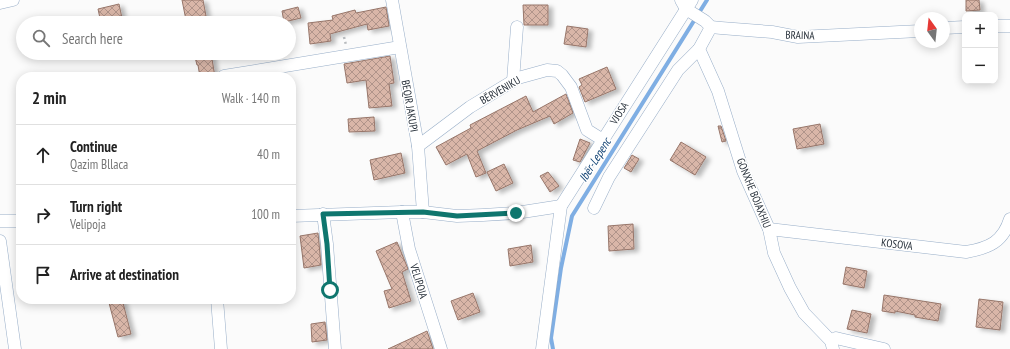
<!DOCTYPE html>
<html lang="en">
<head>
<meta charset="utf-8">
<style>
	:root { --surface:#fff; --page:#f6f6f6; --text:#222; --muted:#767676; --line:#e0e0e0 }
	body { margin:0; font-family:"PT Sans Narrow",sans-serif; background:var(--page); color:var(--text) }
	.controls { position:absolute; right:12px; top:12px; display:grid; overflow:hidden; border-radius:8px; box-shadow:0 2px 10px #0003 }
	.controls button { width:36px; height:36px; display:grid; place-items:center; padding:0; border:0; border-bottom:1px solid var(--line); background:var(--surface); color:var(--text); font:20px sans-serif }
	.compass { position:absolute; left:914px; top:12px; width:36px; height:36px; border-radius:50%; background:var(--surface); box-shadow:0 2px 10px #0003; rotate:345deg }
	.stop { position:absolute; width:12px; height:12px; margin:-9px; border:3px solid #0f766e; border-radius:50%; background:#fff }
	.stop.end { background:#0f766e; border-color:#fff; box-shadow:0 1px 4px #0008 }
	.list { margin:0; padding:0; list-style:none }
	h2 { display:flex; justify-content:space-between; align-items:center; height:52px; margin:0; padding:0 16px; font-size:17px }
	h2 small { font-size:13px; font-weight:400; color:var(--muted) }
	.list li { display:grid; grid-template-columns:26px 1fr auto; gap:12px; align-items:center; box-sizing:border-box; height:60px; padding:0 16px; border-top:1px solid var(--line) }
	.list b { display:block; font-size:15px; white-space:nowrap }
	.list p { margin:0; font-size:13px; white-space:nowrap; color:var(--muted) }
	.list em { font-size:13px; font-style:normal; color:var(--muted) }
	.icon { flex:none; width:22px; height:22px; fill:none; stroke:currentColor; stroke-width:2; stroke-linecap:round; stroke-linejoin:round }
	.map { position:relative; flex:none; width:1010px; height:349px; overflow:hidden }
	.search { position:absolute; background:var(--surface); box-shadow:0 2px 10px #0003; left:16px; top:16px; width:280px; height:44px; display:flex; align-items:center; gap:10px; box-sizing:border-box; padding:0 14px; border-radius:22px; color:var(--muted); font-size:15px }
	.panel { position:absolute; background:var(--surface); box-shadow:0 2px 10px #0003; left:16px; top:72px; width:280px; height:232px; border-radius:16px }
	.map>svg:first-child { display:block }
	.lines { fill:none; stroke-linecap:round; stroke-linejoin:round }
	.stream { stroke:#7faee3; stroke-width:4 }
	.building { fill:url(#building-cross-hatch); stroke:#97766a; filter:url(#shadow) }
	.minor-casing { stroke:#98aec8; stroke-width:13 }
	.path { stroke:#b8bbbe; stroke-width:2.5; stroke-dasharray:2 3; stroke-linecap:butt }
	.minor { stroke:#fff; stroke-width:12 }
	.route { stroke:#0f766e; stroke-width:5 }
	.labels { text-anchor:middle; stroke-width:3; stroke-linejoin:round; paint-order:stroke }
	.street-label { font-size:11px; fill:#27303a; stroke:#fff }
	.water-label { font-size:12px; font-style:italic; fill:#124374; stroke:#fff }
</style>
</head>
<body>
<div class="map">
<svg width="1010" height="349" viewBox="0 0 1010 349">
	<defs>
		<pattern id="building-cross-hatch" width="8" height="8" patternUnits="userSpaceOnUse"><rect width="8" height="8" fill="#d9b6a8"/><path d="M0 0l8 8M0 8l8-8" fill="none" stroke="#b0948a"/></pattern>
		<filter id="shadow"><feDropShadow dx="4.5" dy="2.5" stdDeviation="2" flood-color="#0004"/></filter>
	</defs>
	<rect width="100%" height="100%" fill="#fbfbfb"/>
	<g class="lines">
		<path class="stream" d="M 553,349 L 551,338 L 561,268 L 572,216 L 707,0"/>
	</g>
	<g class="building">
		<path d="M 182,0 L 203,0 L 206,16 L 186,20 Z"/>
		<path d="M 966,0 L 979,0 L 980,10 L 966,11 Z"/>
		<path d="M 119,4 L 123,23 L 101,23 L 98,9 Z"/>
		<path d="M 523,5 L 548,5 L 548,25 L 524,25 Z"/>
		<path d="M 298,7 L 301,18 L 284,22 L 282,11 Z"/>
		<path d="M 386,7 L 389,26 L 368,30 L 367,24 L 330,34 L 331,41 L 310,44 L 308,23 L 333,20 L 332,16 L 355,10 L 356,13 Z"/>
		<path d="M 567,26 L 588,29 L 586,47 L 564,44 Z"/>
		<path d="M 194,53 L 211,53 L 215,77 L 200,77 L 198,65 L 197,65 Z"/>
		<path d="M 390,56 L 394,83 L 389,84 L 392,106 L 369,108 L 366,80 L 347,83 L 344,64 Z"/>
		<path d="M 607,67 L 616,89 L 585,102 L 579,87 L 582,85 L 579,79 Z"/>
		<path d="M 566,94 L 573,113 L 554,124 L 550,116 L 517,130 L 477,151 L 486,173 L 476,177 L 467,154 L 446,165 L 436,147 L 471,128 L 470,125 L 526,96 L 533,112 Z"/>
		<path d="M 374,117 L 375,131 L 349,132 L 348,119 Z"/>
		<path d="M 820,124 L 824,144 L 797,149 L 793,129 Z"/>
		<path d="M 718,126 L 721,126 L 726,141 L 722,142 Z"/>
		<path d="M 580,139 L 590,143 L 580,162 L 573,160 Z"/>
		<path d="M 681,142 L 706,157 L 695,175 L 670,160 Z"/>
		<path d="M 401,153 L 405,173 L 374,180 L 370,160 Z"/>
		<path d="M 632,155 L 639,159 L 631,172 L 624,168 Z"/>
		<path d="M 504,164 L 513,183 L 496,191 L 487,172 Z"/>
		<path d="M 548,172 L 559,186 L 550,192 L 540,176 Z"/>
		<path d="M 633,224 L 634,249 L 609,251 L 608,226 Z"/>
		<path d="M 318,233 L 321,265 L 304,268 L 300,236 Z"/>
		<path d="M 397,242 L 408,269 L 402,272 L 411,301 L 389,308 L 384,291 L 392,289 L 376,251 Z"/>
		<path d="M 531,245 L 533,262 L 510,266 L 508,249 Z"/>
		<path d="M 846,267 L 867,271 L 864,288 L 843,284 Z"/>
		<path d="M 473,293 L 480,312 L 458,320 L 451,301 Z"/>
		<path d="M 884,295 L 941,304 L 938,321 L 915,317 L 915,315 L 895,311 L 895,313 L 882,311 Z"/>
		<path d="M 108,299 L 122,299 L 131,334 L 118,337 Z"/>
		<path d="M 979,299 L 1003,302 L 1000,330 L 976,327 Z"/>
		<path d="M 852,310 L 871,314 L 867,333 L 847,329 Z"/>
		<path d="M 325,322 L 327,340 L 312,342 L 311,324 Z"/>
		<path d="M 427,331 L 433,349 L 388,349 Z"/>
	</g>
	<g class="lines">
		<g class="minor-casing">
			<g id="minor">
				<path d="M 392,0 L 418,146 L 423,212"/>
				<path d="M 681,0 L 686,9 L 705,21 L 711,27 L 721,28 L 772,32 L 798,37 L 920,31"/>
				<path d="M 0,3 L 13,0"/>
				<path d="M 995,26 L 1010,26"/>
				<path d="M 711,27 L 699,49 L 718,91 L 743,171 L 769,229 L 774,253 L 790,288 L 804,313 L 831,341 L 833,349"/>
				<path d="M 944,28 L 965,27"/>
				<path d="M 224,76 L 400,47"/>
				<path d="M 513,81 L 517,27"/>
				<path d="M 418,146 L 470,107 L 518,78 L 547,70 L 557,71 L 562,75 L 571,87 L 587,130 L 603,140"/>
				<path d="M 594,208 L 609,177 L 678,70 L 699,49"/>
				<path d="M 402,212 L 409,249 L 441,349"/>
				<path d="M 323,214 L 327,244 L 335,349"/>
				<path d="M 291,216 L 402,212 L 423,212 L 457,216 L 483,215 L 516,213 L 561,206"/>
				<path d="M 0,221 L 21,221"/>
				<path d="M 769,229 L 966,252 C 989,248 1003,242 1010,219"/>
				<path d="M 0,241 L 15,349"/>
				<path d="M 217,299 L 221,349"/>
				<path d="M 831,341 L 836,338 L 840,339 L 884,349"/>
				<path d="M 542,349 L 561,206 L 692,0"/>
			</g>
		</g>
		<path class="path" d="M 344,37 L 346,45"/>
		<use href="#minor" class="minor"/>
	</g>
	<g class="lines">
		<path class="route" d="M 330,290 L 327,244 L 323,214 L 423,212 L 457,216 L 516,213"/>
	</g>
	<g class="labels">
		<g class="street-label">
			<text transform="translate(800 35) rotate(2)" y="4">BRAINA</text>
			<text transform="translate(500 90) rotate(-30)" y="4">BËRVENIKU</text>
			<text transform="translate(410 106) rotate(80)" y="4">BEQIR JAKUPI</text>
			<text transform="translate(619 113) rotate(-58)" y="4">VJOSA</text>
			<text transform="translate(754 193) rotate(68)" y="4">GONXHE BOJAXHIU</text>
			<text transform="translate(897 244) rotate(7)" y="4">KOSOVA</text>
			<text transform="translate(419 281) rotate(73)" y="4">VELIPOJA</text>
		</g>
		<g class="water-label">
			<text transform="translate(595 160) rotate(-58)" y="4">Ibër-Lepenc</text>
		</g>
	</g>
</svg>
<div class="controls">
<button>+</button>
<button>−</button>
</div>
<svg class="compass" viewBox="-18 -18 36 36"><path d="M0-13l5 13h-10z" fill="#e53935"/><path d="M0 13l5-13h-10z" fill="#767676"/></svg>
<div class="stop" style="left:330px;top:290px"></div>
<div class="stop end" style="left:516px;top:213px"></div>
<div class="search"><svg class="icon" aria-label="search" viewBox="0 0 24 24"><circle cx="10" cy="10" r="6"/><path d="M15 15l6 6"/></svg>Search here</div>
<section class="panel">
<h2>2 min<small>Walk · 140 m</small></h2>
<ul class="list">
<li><svg class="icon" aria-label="ahead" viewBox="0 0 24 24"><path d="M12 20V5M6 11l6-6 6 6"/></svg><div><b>Continue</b><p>Qazim Bllaca</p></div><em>40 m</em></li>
<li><svg class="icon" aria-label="right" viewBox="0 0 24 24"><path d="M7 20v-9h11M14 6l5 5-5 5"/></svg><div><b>Turn right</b><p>Velipoja</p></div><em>100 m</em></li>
<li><svg class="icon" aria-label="arrive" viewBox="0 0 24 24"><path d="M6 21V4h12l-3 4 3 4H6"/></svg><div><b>Arrive at destination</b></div></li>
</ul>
</section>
</div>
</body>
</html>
